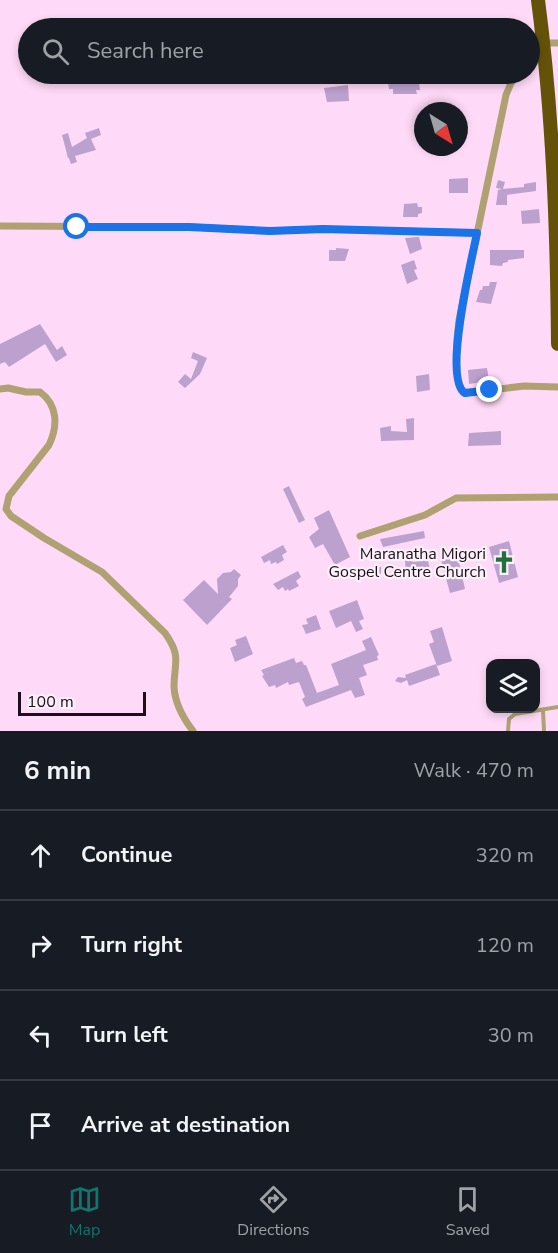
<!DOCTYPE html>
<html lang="en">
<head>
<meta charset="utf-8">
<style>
	:root { --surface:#171b24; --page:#20242c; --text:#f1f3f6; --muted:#9ea1a6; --line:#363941; --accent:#0f766e }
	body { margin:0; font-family:"Nunito Sans",sans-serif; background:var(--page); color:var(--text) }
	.controls { position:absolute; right:18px; bottom:18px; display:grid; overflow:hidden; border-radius:12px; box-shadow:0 3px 9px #0003 }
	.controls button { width:54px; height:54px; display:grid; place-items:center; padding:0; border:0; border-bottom:2px solid var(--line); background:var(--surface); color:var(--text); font:30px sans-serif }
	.compass { position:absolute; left:414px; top:102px; width:54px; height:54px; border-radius:50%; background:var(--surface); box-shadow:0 3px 9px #0003; rotate:143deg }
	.scale { position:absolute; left:18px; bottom:15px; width:128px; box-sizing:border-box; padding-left:6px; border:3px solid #1d0e1b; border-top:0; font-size:16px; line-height:21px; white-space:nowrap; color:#1d0e1b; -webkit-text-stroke:4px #faf1f9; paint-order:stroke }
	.stop { position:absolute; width:18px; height:18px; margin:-14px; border:4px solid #1a73e8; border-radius:50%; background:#fff }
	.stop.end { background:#1a73e8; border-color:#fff; box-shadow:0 2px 6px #0008 }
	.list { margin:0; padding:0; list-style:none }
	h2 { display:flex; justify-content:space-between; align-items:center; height:78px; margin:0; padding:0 24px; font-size:26px }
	h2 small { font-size:20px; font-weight:400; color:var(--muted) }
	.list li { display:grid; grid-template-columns:39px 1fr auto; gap:18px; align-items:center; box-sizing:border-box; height:90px; padding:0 24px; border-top:2px solid var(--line) }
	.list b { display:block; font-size:22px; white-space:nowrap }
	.list em { font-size:20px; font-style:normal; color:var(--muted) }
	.icon { flex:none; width:33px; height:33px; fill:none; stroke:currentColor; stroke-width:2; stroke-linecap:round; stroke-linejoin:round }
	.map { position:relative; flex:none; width:558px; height:731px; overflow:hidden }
	.search { position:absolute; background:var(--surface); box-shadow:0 3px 9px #0003; left:18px; right:18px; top:18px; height:66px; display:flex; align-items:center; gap:15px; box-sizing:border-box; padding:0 21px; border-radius:33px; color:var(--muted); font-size:22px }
	.sheet { height:438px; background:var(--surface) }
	nav { display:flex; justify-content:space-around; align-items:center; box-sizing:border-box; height:84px; border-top:2px solid var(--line); background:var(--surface); font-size:16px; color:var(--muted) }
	nav a { display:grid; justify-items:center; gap:3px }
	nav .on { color:var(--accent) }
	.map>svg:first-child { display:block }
	.building { fill:#bca0ce }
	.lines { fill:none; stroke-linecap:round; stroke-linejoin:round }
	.lane { stroke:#b0a173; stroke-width:4 }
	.street { stroke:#b0a173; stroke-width:7 }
	.highway { stroke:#655209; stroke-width:14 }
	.route { stroke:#1a73e8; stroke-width:8 }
	.labels { text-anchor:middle; stroke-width:4.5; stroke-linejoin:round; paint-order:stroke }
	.poi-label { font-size:16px; fill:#1d0e1b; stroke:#faf1f9; text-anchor:end }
</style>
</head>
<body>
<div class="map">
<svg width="558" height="731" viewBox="0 0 558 731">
	<rect width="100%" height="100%" fill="#ffdaf8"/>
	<g class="building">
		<path d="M 402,74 L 409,74 L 409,77 L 418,76 L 420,90 L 416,90 L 417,94 L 393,94 L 393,89 L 389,89 L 388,81 L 402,78 Z"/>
		<path d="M 348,85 L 349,101 L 327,102 L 324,88 Z"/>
		<path d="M 99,128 L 101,135 L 91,139 L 96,150 L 75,156 L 77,162 L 71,164 L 69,158 L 68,158 L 62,135 L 68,133 L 72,147 L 87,138 L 85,133 Z"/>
		<path d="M 468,178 L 468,193 L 449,193 L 449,179 Z"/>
		<path d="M 498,180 L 505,182 L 503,189 L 524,187 L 524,184 L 536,182 L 536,191 L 507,195 L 507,205 L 496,205 L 498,190 L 502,189 L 496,188 Z"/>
		<path d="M 417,203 L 418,207 L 422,207 L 422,213 L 418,214 L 418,217 L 403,217 L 404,204 Z"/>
		<path d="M 539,209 L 540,223 L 522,224 L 521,211 Z"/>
		<path d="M 419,237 L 422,249 L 410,254 L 405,238 Z"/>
		<path d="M 336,248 L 349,249 L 345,261 L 329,261 L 329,250 L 336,250 Z"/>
		<path d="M 490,250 L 524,250 L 524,258 L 508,260 L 508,262 L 503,263 L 502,266 L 490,265 Z"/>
		<path d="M 414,260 L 417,269 L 414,270 L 418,279 L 407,284 L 401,265 Z"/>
		<path d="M 490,282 L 497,282 L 491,304 L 476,302 L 480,290 L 482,290 L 483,286 L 489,286 Z"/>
		<path d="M 40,324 L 57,350 L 62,346 L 67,355 L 56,362 L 45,344 L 9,367 L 5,362 L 0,364 L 0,344 Z"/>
		<path d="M 193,352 L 207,358 L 200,374 L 185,388 L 178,382 L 185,374 L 191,379 L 198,361 L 191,358 Z"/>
		<path d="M 487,368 L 489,381 L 469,384 L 468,370 Z"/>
		<path d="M 429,374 L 430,390 L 417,392 L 416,376 Z"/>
		<path d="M 414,418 L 414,440 L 381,441 L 380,428 L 391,426 L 391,431 L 407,432 L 406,419 Z"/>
		<path d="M 501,431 L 501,445 L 468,446 L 469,433 Z"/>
		<path d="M 289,486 L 305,520 L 299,523 L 283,489 Z"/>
		<path d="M 329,510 L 350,557 L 335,565 L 323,544 L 315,548 L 309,537 L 319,529 L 314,518 Z"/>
		<path d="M 424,531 L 425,538 L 383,547 L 380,539 Z"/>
		<path d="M 509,541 L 518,577 L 499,583 L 489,547 Z"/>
		<path d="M 283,545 L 287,552 L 282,555 L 284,560 L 277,564 L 276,562 L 271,564 L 270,560 L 264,563 L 261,557 Z"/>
		<path d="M 457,553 L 465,589 L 450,593 L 440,556 Z"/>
		<path d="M 412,559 L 413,562 L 428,560 L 430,571 L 406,575 L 405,560 Z"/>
		<path d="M 381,567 L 381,574 L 352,577 L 352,569 Z"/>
		<path d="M 234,569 L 241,575 L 238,579 L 238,586 L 229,597 L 232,599 L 207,625 L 183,600 L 204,580 L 218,594 L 217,579 L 223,573 L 231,572 Z"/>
		<path d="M 298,571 L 301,577 L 296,581 L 299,586 L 289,591 L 288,589 L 285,591 L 283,587 L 278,590 L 273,584 Z"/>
		<path d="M 357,600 L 364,619 L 359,621 L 363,629 L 356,632 L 351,621 L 336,628 L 329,611 Z"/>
		<path d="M 316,615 L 321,629 L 306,634 L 302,625 L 308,624 L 306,619 Z"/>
		<path d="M 442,627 L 452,661 L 437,666 L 429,644 L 434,642 L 430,631 Z"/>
		<path d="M 246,636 L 253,654 L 235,662 L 230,648 L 237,645 L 235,640 Z"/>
		<path d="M 371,637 L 379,655 L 377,656 L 378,660 L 363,665 L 367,675 L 359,678 L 365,695 L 355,698 L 351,690 L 306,707 L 302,699 L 305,697 L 299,682 L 289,685 L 288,682 L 276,688 L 275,685 L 269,687 L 262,676 L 264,675 L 261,670 L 294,658 L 296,663 L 302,661 L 304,665 L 306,665 L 317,693 L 339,685 L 331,664 L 366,650 L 362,641 Z"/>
		<path d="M 436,664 L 440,675 L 409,686 L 407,680 L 401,683 L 395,681 L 398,677 L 406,678 L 405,675 Z"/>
	</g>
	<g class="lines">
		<g class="lane">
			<path d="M 543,710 L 544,731"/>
			<path d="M 508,731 L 509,719 L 515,714 L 558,707"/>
		</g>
		<g class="street">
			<path d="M 543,43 L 558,43"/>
			<path d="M 530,59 L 545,58"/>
			<path d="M 518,74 L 511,83 L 506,95 L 459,320 C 457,335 453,385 465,393 L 524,386 L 558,387"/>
			<path d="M 223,77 L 261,74"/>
			<path d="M 0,226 L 190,227 L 270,231 L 323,229 L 477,233"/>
			<path d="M 0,389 L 8,388 L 26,392 L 40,392 C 58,405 58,426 49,445 L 9,496 L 6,509 L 11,516 L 44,538 L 102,572 L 165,633 C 182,657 174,662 174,687 C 175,704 183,718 193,731"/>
			<path d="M 360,536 L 425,515 L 456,498 L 558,497"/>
		</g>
		<path class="highway" d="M 538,0 C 553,114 557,229 558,344"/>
	</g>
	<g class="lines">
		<path class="route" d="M 77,227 L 189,227 L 270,231 L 323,229 L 477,233 C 472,259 442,379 465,393 L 490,390"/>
	</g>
	<defs>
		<g id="church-bare" transform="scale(1.8)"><path d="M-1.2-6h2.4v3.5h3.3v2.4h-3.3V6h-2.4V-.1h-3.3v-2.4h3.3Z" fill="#23703f" stroke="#faf1f9" stroke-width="2.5" paint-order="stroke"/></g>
	</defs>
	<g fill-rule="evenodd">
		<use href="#church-bare" x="504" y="562"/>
	</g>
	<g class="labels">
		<g class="poi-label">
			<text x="486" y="559">Maranatha Migori<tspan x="486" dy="18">Gospel Centre Church</tspan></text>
		</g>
	</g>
</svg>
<div class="controls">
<button><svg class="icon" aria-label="layers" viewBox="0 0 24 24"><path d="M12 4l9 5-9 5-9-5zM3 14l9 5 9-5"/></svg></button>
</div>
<svg class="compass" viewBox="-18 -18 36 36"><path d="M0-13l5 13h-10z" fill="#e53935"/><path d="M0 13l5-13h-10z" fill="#9ea1a6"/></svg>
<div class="scale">100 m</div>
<div class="stop" style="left:77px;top:227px"></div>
<div class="stop end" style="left:490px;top:390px"></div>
<div class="search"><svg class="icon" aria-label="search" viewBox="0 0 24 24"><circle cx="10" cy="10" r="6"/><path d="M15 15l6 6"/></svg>Search here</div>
</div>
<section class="sheet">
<h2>6 min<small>Walk · 470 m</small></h2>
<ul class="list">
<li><svg class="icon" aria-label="ahead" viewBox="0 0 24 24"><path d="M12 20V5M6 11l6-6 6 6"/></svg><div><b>Continue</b></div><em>320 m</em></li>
<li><svg class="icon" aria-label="right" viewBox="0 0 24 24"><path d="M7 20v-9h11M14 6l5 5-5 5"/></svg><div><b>Turn right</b></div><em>120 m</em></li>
<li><svg class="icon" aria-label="left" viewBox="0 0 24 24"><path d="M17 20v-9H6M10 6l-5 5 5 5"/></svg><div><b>Turn left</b></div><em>30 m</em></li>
<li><svg class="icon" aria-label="arrive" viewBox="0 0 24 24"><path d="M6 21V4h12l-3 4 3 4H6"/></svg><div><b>Arrive at destination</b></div></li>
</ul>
</section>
<nav>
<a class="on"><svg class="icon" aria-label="map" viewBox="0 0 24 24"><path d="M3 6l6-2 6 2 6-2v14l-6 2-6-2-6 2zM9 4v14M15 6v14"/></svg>Map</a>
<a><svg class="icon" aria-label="directions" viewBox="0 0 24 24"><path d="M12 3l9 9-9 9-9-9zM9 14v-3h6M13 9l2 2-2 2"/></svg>Directions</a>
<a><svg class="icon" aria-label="saved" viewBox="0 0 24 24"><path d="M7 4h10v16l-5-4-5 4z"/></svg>Saved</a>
</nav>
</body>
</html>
